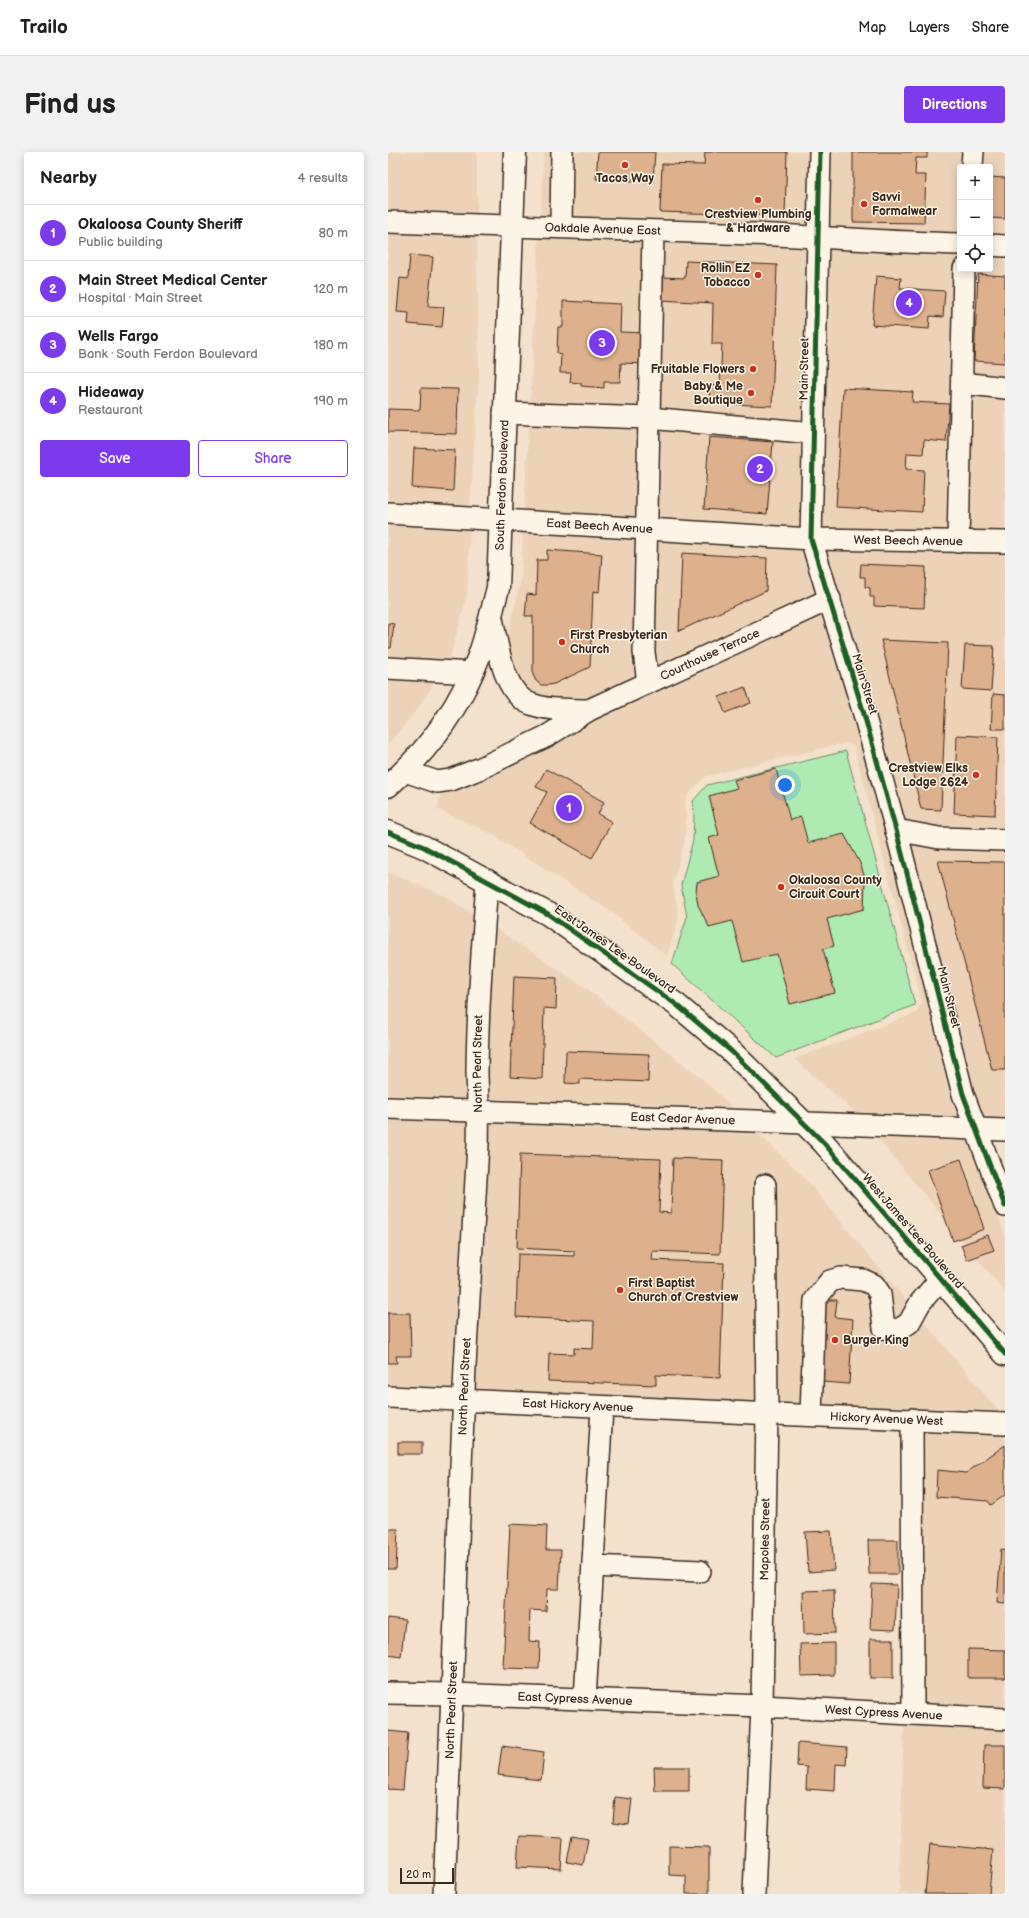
<!DOCTYPE html>
<html lang="en">
<head>
<meta charset="utf-8">
<style>
	:root { --surface:#fff; --page:#f2f2f2; --text:#222; --muted:#767676; --line:#e0e0e0; --accent:#7c3aed }
	body { margin:0; font-family:"Balsamiq Sans",sans-serif; background:var(--page); color:var(--text) }
	.controls { position:absolute; right:12px; top:12px; display:grid; overflow:hidden; border-radius:4px; box-shadow:0 2px 10px #0003 }
	.controls button { width:36px; height:36px; display:grid; place-items:center; padding:0; border:0; border-bottom:1px solid var(--line); background:var(--surface); color:var(--text); font:20px sans-serif }
	.scale { position:absolute; left:12px; bottom:10px; width:54px; box-sizing:border-box; padding-left:4px; border:2px solid #3b2a1e; border-top:0; font-size:11px; line-height:14px; white-space:nowrap; color:#3b2a1e; -webkit-text-stroke:3px #fcf5e5; paint-order:stroke }
	.you { position:absolute; left:397px; top:633px; width:14px; height:14px; margin:-10px; border:3px solid #fff; border-radius:50%; background:#1a73e8; box-shadow:0 0 0 6px #1a73e833 }
	.badge { display:grid; place-items:center; width:26px; height:26px; border-radius:50%; background:var(--accent); color:#fff; font-size:13px; font-weight:700 }
	.pin { position:absolute; translate:-50% -50%; border:2px solid #fff; box-shadow:0 1px 4px #0006 }
	.list { margin:0; padding:0; list-style:none }
	h2 { display:flex; justify-content:space-between; align-items:center; height:52px; margin:0; padding:0 16px; font-size:17px }
	h2 small { font-size:13px; font-weight:400; color:var(--muted) }
	.list li { display:grid; grid-template-columns:26px 1fr auto; gap:12px; align-items:center; box-sizing:border-box; height:56px; padding:0 16px; border-top:1px solid var(--line) }
	.list b { display:block; font-size:15px; white-space:nowrap }
	.list p { margin:0; font-size:13px; white-space:nowrap; color:var(--muted) }
	.list em { font-size:13px; font-style:normal; color:var(--muted) }
	.actions { display:flex; gap:8px; padding:12px 16px }
	.actions a { flex:1; padding:9px 0; border:1px solid var(--accent); border-radius:4px; text-align:center; font-size:14px; color:var(--accent) }
	.actions .main { background:var(--accent); color:#fff }
	.icon { flex:none; width:22px; height:22px; fill:none; stroke:currentColor; stroke-width:2; stroke-linecap:round; stroke-linejoin:round }
	.map { position:relative; flex:none; width:617px; height:1742px; overflow:hidden; border-radius:4px }
	header { display:flex; align-items:center; gap:24px; box-sizing:border-box; height:56px; padding:0 20px; background:var(--surface); border-bottom:1px solid var(--line) }
	header strong { font-size:19px }
	nav { display:flex; gap:22px; margin-inline-start:auto; font-size:14px }
	.intro { display:flex; align-items:center; justify-content:space-between; box-sizing:border-box; height:96px; padding:0 24px }
	h1 { margin:0; font-size:28px }
	.button { padding:10px 18px; border-radius:4px; background:var(--accent); color:#fff; font-size:14px; font-weight:700 }
	main { display:flex; gap:24px; padding:0 24px }
	aside { flex:1; background:var(--surface); border-radius:4px; box-shadow:0 2px 10px #0003 }
	.map>svg:first-child { display:block }
	.built { fill:#ecd3b8 }
	.green { fill:#adebb2; stroke:#748a68 }
	.building { fill:#ddb18d; stroke:#3b2a1e }
	.lines { fill:none; stroke-linecap:round; stroke-linejoin:round }
	.minor-casing { stroke:#3b2a1e; stroke-width:24 }
	.major-casing { stroke:#3b2a1e; stroke-width:25 }
	.minor { stroke:#fcf5e5; stroke-width:21 }
	.major { stroke:#fcf5e5; stroke-width:22 }
	.cycleway-casing { stroke:#fcf5e5; stroke-width:8 }
	.cycleway { stroke:#1b5e20; stroke-width:5 }
	.poi-dot { fill:#c8321e; stroke:#fcf5e5; stroke-width:1.5 }
	.labels { text-anchor:middle; stroke-width:3; stroke-linejoin:round; paint-order:stroke }
	.poi-label { font-size:12px; font-weight:bold; fill:#3b2a1e; stroke:#fcf5e5; text-anchor:start }
	.street-label { font-size:12px; fill:#3b2a1e; stroke:#fcf5e5 }
</style>
</head>
<body>
<header>
<strong>Trailo</strong>
<nav><a>Map</a><a>Layers</a><a>Share</a></nav>
</header>
<div class="intro"><h1>Find us</h1><a class="button">Directions</a></div>
<main>
<aside>
<h2>Nearby<small>4 results</small></h2>
<ul class="list">
<li><span class="badge">1</span><div><b>Okaloosa County Sheriff</b><p>Public building</p></div><em>80 m</em></li>
<li><span class="badge">2</span><div><b>Main Street Medical Center</b><p>Hospital · Main Street</p></div><em>120 m</em></li>
<li><span class="badge">3</span><div><b>Wells Fargo</b><p>Bank · South Ferdon Boulevard</p></div><em>180 m</em></li>
<li><span class="badge">4</span><div><b>Hideaway</b><p>Restaurant</p></div><em>190 m</em></li>
</ul>
<div class="actions"><a class="main">Save</a><a>Share</a></div>
</aside>
<div class="map">
<svg width="617" height="1742" viewBox="0 0 617 1742">
	<rect width="100%" height="100%" fill="#f3e1cb"/>
	<filter id="ink" filterUnits="userSpaceOnUse"><feTurbulence type="fractalNoise" baseFrequency=".025" numOctaves="2"/><feDisplacementMap in="SourceGraphic" scale="8" xChannelSelector="R" yChannelSelector="G"/><feConvolveMatrix kernelMatrix="1 2 1 2 8 2 1 2 1" color-interpolation-filters="sRGB"/></filter>
	<g filter="url(#ink)">
		<g class="built">
			<path d="M 0,0 L 89,0 L 89,62 L 0,59 Z"/>
			<path d="M 156,0 L 164,0 L 163,65 L 152,65 Z"/>
			<path d="M 183,0 L 422,0 L 420,75 L 182,66 Z"/>
			<path d="M 441,0 L 617,0 L 617,84 L 602,84 L 602,15 L 572,15 L 572,83 L 439,76 Z"/>
			<path d="M 0,79 L 89,82 L 91,221 L 82,356 L 0,351 Z"/>
			<path d="M 151,84 L 163,85 L 163,86 L 335,91 L 419,95 L 414,376 L 136,359 Z"/>
			<path d="M 438,96 L 572,103 L 572,117 L 602,117 L 602,103 L 617,104 L 617,381 L 433,377 Z"/>
			<path d="M 0,371 L 82,376 L 79,444 L 61,509 L 28,559 L 0,592 Z"/>
			<path d="M 135,379 L 416,397 L 430,442 L 200,548 L 158,546 L 146,543 L 137,536 L 130,526 L 119,488 L 133,426 Z"/>
			<path d="M 437,397 L 617,400 L 617,678 L 553,676 L 516,669 Z"/>
			<path d="M 435,460 L 498,679 L 496,686 L 500,687 L 574,967 L 470,963 L 406,907 L 528,861 L 534,850 L 466,595 L 457,591 L 319,624 L 314,628 L 299,644 L 297,651 L 298,666 L 297,688 L 285,731 L 291,766 L 279,804 L 223,760 L 100,680 L 49,657 L 54,638 L 203,567 L 209,568 L 210,564 Z"/>
			<path d="M 521,691 L 617,697 L 617,969 L 596,968 L 585,938 Z"/>
			<path d="M 0,720 L 57,744 L 87,763 L 81,949 L 0,946 Z"/>
			<path d="M 105,775 L 194,833 L 317,929 L 348,959 L 100,950 L 99,921 Z"/>
			<path d="M 0,966 L 81,969 L 67,1238 L 0,1236 Z"/>
			<path d="M 100,970 L 369,980 L 414,1023 L 613,1262 L 389,1252 L 386,1022 L 367,1025 L 370,1252 L 86,1239 Z"/>
			<path d="M 487,983 L 582,988 L 617,1083 L 617,1140 Z"/>
			<path d="M 524,1277 L 617,1282 L 617,1558 L 516,1551 Z"/>
			<path d="M 516,1571 L 617,1577 L 617,1742 L 511,1742 Z"/>
		</g>
		<path class="green" d="M 458,599 L 527,853 L 388,906 L 284,812 L 299,765 L 293,733 L 305,688 L 306,664 L 305,649 L 319,633 Z"/>
		<g class="building">
			<path d="M 210,0 L 267,0 L 265,30 L 208,27 Z"/>
			<path d="M 317,0 L 399,0 L 397,64 L 272,60 L 274,12 L 316,13 Z"/>
			<path d="M 465,0 L 539,0 L 539,6 L 528,6 L 527,23 L 538,23 L 536,71 L 465,70 Z"/>
			<path d="M 602,25 L 617,26 L 617,67 L 602,66 Z"/>
			<path d="M 22,103 L 45,105 L 40,154 L 56,155 L 54,175 L 20,172 L 21,161 L 9,160 L 12,126 L 20,127 Z"/>
			<path d="M 298,109 L 389,113 L 384,254 L 321,251 L 322,233 L 332,234 L 334,192 L 324,192 L 325,151 L 271,148 L 272,125 L 297,126 Z"/>
			<path d="M 590,122 L 617,124 L 617,211 L 586,209 Z"/>
			<path d="M 488,124 L 513,126 L 512,136 L 557,139 L 555,165 L 542,164 L 541,177 L 484,173 Z"/>
			<path d="M 175,149 L 233,152 L 232,180 L 259,181 L 257,212 L 233,211 L 232,230 L 216,230 L 216,236 L 193,234 L 193,231 L 182,230 L 183,221 L 172,221 L 173,202 L 169,201 L 170,175 L 175,175 Z"/>
			<path d="M 33,236 L 70,237 L 69,282 L 0,280 L 0,257 L 32,258 Z"/>
			<path d="M 455,236 L 525,240 L 524,250 L 561,252 L 558,290 L 536,288 L 535,302 L 519,301 L 518,317 L 536,318 L 534,360 L 448,355 Z"/>
			<path d="M 321,285 L 385,290 L 379,362 L 316,357 Z"/>
			<path d="M 26,296 L 67,298 L 65,339 L 24,336 Z"/>
			<path d="M 159,398 L 214,402 L 211,440 L 205,439 L 202,515 L 166,532 L 160,533 L 153,533 L 148,529 L 145,523 L 145,464 L 137,464 L 139,442 L 148,443 L 149,408 L 159,408 Z"/>
			<path d="M 294,401 L 379,406 L 378,439 L 291,479 Z"/>
			<path d="M 473,412 L 538,415 L 536,456 L 486,454 L 486,445 L 482,445 L 482,436 L 477,435 L 477,425 L 472,425 Z"/>
			<path d="M 0,471 L 6,472 L 3,496 L 0,496 Z"/>
			<path d="M 493,488 L 560,491 L 553,658 L 533,657 Z"/>
			<path d="M 577,493 L 606,494 L 603,539 L 574,537 Z"/>
			<path d="M 357,535 L 363,551 L 337,561 L 331,545 Z"/>
			<path d="M 605,542 L 617,543 L 617,577 L 603,577 Z"/>
			<path d="M 569,583 L 610,585 L 607,663 L 566,661 Z"/>
			<path d="M 158,617 L 216,650 L 210,662 L 224,670 L 204,706 L 142,671 L 159,640 L 148,635 Z"/>
			<path d="M 388,617 L 402,668 L 413,665 L 420,691 L 456,682 L 472,711 L 477,726 L 476,757 L 439,767 L 446,794 L 435,797 L 447,841 L 402,852 L 389,802 L 355,810 L 344,769 L 321,775 L 310,753 L 308,740 L 309,730 L 331,724 L 321,686 L 331,683 L 321,644 L 349,636 L 346,628 Z"/>
			<path d="M 550,709 L 617,710 L 617,918 L 604,918 Z"/>
			<path d="M 126,824 L 169,826 L 168,857 L 156,856 L 154,927 L 122,925 Z"/>
			<path d="M 178,899 L 261,902 L 260,930 L 192,927 L 192,932 L 177,931 Z"/>
			<path d="M 132,1002 L 273,1007 L 271,1060 L 283,1061 L 285,1006 L 335,1008 L 332,1102 L 265,1099 L 264,1108 L 336,1111 L 332,1226 L 268,1223 L 268,1233 L 160,1229 L 161,1201 L 186,1202 L 186,1196 L 205,1197 L 206,1169 L 128,1165 L 130,1102 L 186,1104 L 186,1099 L 129,1096 Z"/>
			<path d="M 573,1007 L 596,1077 L 565,1089 L 540,1018 Z"/>
			<path d="M 600,1083 L 606,1098 L 579,1108 L 573,1093 Z"/>
			<path d="M 434,1148 L 449,1148 L 447,1165 L 465,1167 L 461,1232 L 434,1230 L 435,1209 L 430,1208 Z"/>
			<path d="M 0,1161 L 22,1161 L 23,1204 L 8,1204 L 9,1211 L 0,1211 Z"/>
			<rect x="10" y="1290" width="24" height="12"/>
			<path d="M 617,1293 L 617,1343 L 603,1353 L 600,1349 L 548,1345 L 549,1318 L 578,1321 Z"/>
			<path d="M 122,1372 L 159,1374 L 158,1398 L 173,1398 L 171,1437 L 159,1437 L 158,1459 L 142,1458 L 141,1489 L 152,1490 L 151,1517 L 115,1516 Z"/>
			<path d="M 0,1377 L 10,1377 L 8,1417 L 0,1417 Z"/>
			<path d="M 443,1379 L 446,1418 L 420,1420 L 417,1380 Z"/>
			<path d="M 480,1388 L 510,1388 L 510,1422 L 481,1422 Z"/>
			<path d="M 613,1397 L 617,1398 L 617,1452 L 609,1451 Z"/>
			<path d="M 484,1432 L 509,1433 L 507,1478 L 482,1477 Z"/>
			<path d="M 446,1438 L 447,1481 L 416,1482 L 415,1439 Z"/>
			<path d="M 0,1466 L 17,1468 L 13,1505 L 0,1503 Z"/>
			<rect x="482" y="1487" width="23" height="39"/>
			<path d="M 446,1491 L 446,1523 L 413,1524 L 412,1492 Z"/>
			<path d="M 580,1497 L 617,1498 L 617,1526 L 580,1526 Z"/>
			<path d="M 0,1579 L 20,1581 L 15,1638 L 0,1637 Z"/>
			<path d="M 410,1591 L 459,1595 L 458,1613 L 448,1612 L 447,1639 L 418,1637 L 419,1615 L 409,1614 Z"/>
			<path d="M 596,1593 L 617,1593 L 617,1637 L 595,1636 Z"/>
			<path d="M 114,1594 L 156,1600 L 153,1628 L 110,1623 Z"/>
			<path d="M 266,1615 L 301,1615 L 301,1639 L 267,1639 Z"/>
			<path d="M 227,1645 L 244,1647 L 241,1672 L 225,1670 Z"/>
			<path d="M 131,1684 L 175,1686 L 173,1717 L 129,1715 Z"/>
			<path d="M 184,1684 L 200,1687 L 195,1713 L 179,1710 Z"/>
			<path d="M 542,1692 L 605,1698 L 601,1742 L 537,1742 Z"/>
			<path d="M 281,1694 L 321,1695 L 321,1742 L 298,1742 L 298,1724 L 281,1723 Z"/>
		</g>
		<g class="lines">
			<g class="minor-casing">
				<g id="minor">
					<path d="M 432,0 L 423,387 L 476,562 L 508,678 L 575,942 L 617,1054"/>
					<path d="M 584,15 L 585,0"/>
					<path id="s1" d="M 0,70 C 112,74 224,77 336,81 C 415,83 493,90 572,92"/>
					<path d="M 173,75 L 174,0"/>
					<path d="M 602,93 L 617,94"/>
					<path d="M 574,231 L 617,236"/>
					<path d="M 116,261 L 261,266 L 425,281"/>
					<path id="s2" d="M 0,361 L 423,387 L 617,390"/>
					<path d="M 570,390 L 576,117"/>
					<path d="M 103,462 C 109,488 114,542 143,552 C 161,559 182,557 201,558"/>
					<path d="M 0,516 L 83,521"/>
					<path d="M 260,531 L 256,500 L 265,80"/>
					<path id="s3" d="M 17,619 L 49,630 L 63,628 L 93,616 L 159,584 L 201,558 L 442,447"/>
					<path d="M 508,678 L 551,686 L 617,688"/>
					<path id="s4" d="M 0,956 L 617,978"/>
					<path id="s5" d="M 0,1245 L 617,1272"/>
					<path d="M 423,1263 L 427,1148 L 434,1139 L 442,1129 L 453,1126 L 475,1128 L 486,1133 L 492,1142 L 496,1176 L 510,1178 L 521,1171 L 532,1151 L 553,1126"/>
					<path d="M 524,1267 L 525,1562"/>
					<path d="M 205,1414 L 312,1419"/>
					<path id="s6" d="M 0,1541 L 65,1542 L 374,1554 L 617,1567"/>
					<path d="M 197,1547 L 214,1256"/>
					<path id="s7" d="M 56,1742 L 77,1214 L 90,993 C 91,969 90,946 89,923 C 89,858 95,793 99,728"/>
					<path id="s8" d="M 366,1742 L 374,1554 L 379,1262 L 377,1033"/>
				</g>
			</g>
			<g class="major-casing">
				<g id="major">
					<path id="s9" d="M 0,634 C 40,599 72,554 91,504 C 99,482 104,458 110,436 L 127,0"/>
					<path d="M 0,680 L 36,695 L 160,762 L 289,853 L 343,899 L 436,991 L 617,1202"/>
				</g>
			</g>
			<use href="#minor" class="minor"/>
			<use href="#major" class="major"/>
			<g class="cycleway-casing">
				<g id="cycleway">
					<path d="M 432,0 L 423,387 L 476,562 L 508,678 L 575,942 L 617,1054"/>
					<path d="M 0,680 L 36,695 L 160,762 L 289,853 L 343,899 L 436,991 L 617,1202"/>
				</g>
			</g>
			<use href="#cycleway" class="cycleway"/>
		</g>
	</g>
	<g class="poi-dot">
		<circle cx="237" cy="13" r="4"/>
		<circle cx="370" cy="48" r="4"/>
		<circle cx="476" cy="52" r="4"/>
		<circle cx="370" cy="123" r="4"/>
		<circle cx="365" cy="217" r="4"/>
		<circle cx="363" cy="241" r="4"/>
		<circle cx="174" cy="490" r="4"/>
		<circle cx="588" cy="623" r="4"/>
		<circle cx="393" cy="735" r="4"/>
		<circle cx="232" cy="1138" r="4"/>
		<circle cx="447" cy="1188" r="4"/>
	</g>
	<g class="labels">
		<g class="poi-label">
			<text x="237" y="30" text-anchor="middle">Tacos Way</text>
			<text x="484" y="49">Savvi<tspan x="484" dy="14">Formalwear</tspan></text>
			<text x="370" y="66" text-anchor="middle">Crestview Plumbing<tspan x="370" dy="14">&amp; Hardware</tspan></text>
			<text x="362" y="120" text-anchor="end">Rollin EZ<tspan x="362" dy="14">Tobacco</tspan></text>
			<text x="357" y="221" text-anchor="end">Fruitable Flowers</text>
			<text x="355" y="238" text-anchor="end">Baby &amp; Me<tspan x="355" dy="14">Boutique</tspan></text>
			<text x="182" y="487">First Presbyterian<tspan x="182" dy="14">Church</tspan></text>
			<text x="580" y="620" text-anchor="end">Crestview Elks<tspan x="580" dy="14">Lodge 2624</tspan></text>
			<text x="401" y="732">Okaloosa County<tspan x="401" dy="14">Circuit Court</tspan></text>
			<text x="240" y="1135">First Baptist<tspan x="240" dy="14">Church of Crestview</tspan></text>
			<text x="455" y="1192">Burger King</text>
		</g>
		<g class="street-label">
			<text dy="4" stroke="none"><textPath href="#s1" startOffset="215">Oakdale Avenue East</textPath></text>
			<text transform="translate(416 217) rotate(-89)" y="4">Main Street</text>
			<text dy="4" stroke="none"><textPath href="#s9" startOffset="334">South Ferdon Boulevard</textPath></text>
			<text dy="4" stroke="none"><textPath href="#s2" startOffset="212">East Beech Avenue</textPath></text>
			<text dy="4" stroke="none"><textPath href="#s2" startOffset="521">West Beech Avenue</textPath></text>
			<text dy="4" stroke="none"><textPath href="#s3" startOffset="336">Courthouse Terrace</textPath></text>
			<text transform="translate(477 532) rotate(73)" y="4">Main Street</text>
			<text transform="translate(227 797) rotate(35)" y="4">East James Lee Boulevard</text>
			<text transform="translate(561 845) rotate(76)" y="4">Main Street</text>
			<text dy="4" stroke="none"><textPath href="#s7" startOffset="831">North Pearl Street</textPath></text>
			<text dy="4" stroke="none"><textPath href="#s4" startOffset="295">East Cedar Avenue</textPath></text>
			<text transform="translate(525 1079) rotate(49)" y="4">West James Lee Boulevard</text>
			<text dy="4" stroke="none"><textPath href="#s7" startOffset="508">North Pearl Street</textPath></text>
			<text dy="4" stroke="none"><textPath href="#s5" startOffset="190">East Hickory Avenue</textPath></text>
			<text dy="4" stroke="none"><textPath href="#s5" startOffset="499">Hickory Avenue West</textPath></text>
			<text dy="4" stroke="none"><textPath href="#s8" startOffset="355">Mapoles Street</textPath></text>
			<text dy="4" stroke="none"><textPath href="#s6" startOffset="187">East Cypress Avenue</textPath></text>
			<text dy="4" stroke="none"><textPath href="#s7" startOffset="184">North Pearl Street</textPath></text>
			<text dy="4" stroke="none"><textPath href="#s6" startOffset="496">West Cypress Avenue</textPath></text>
		</g>
	</g>
</svg>
<div class="controls">
<button>+</button>
<button>−</button>
<button><svg class="icon" aria-label="locate" viewBox="0 0 24 24"><circle cx="12" cy="12" r="6"/><path d="M12 2v4M12 18v4M2 12h4M18 12h4"/></svg></button>
</div>
<div class="scale">20 m</div>
<div class="you"></div>
<div class="pin badge" style="left:181px;top:656px">1</div>
<div class="pin badge" style="left:372px;top:317px">2</div>
<div class="pin badge" style="left:214px;top:191px">3</div>
<div class="pin badge" style="left:521px;top:151px">4</div>
</div>
</main>
</body>
</html>
